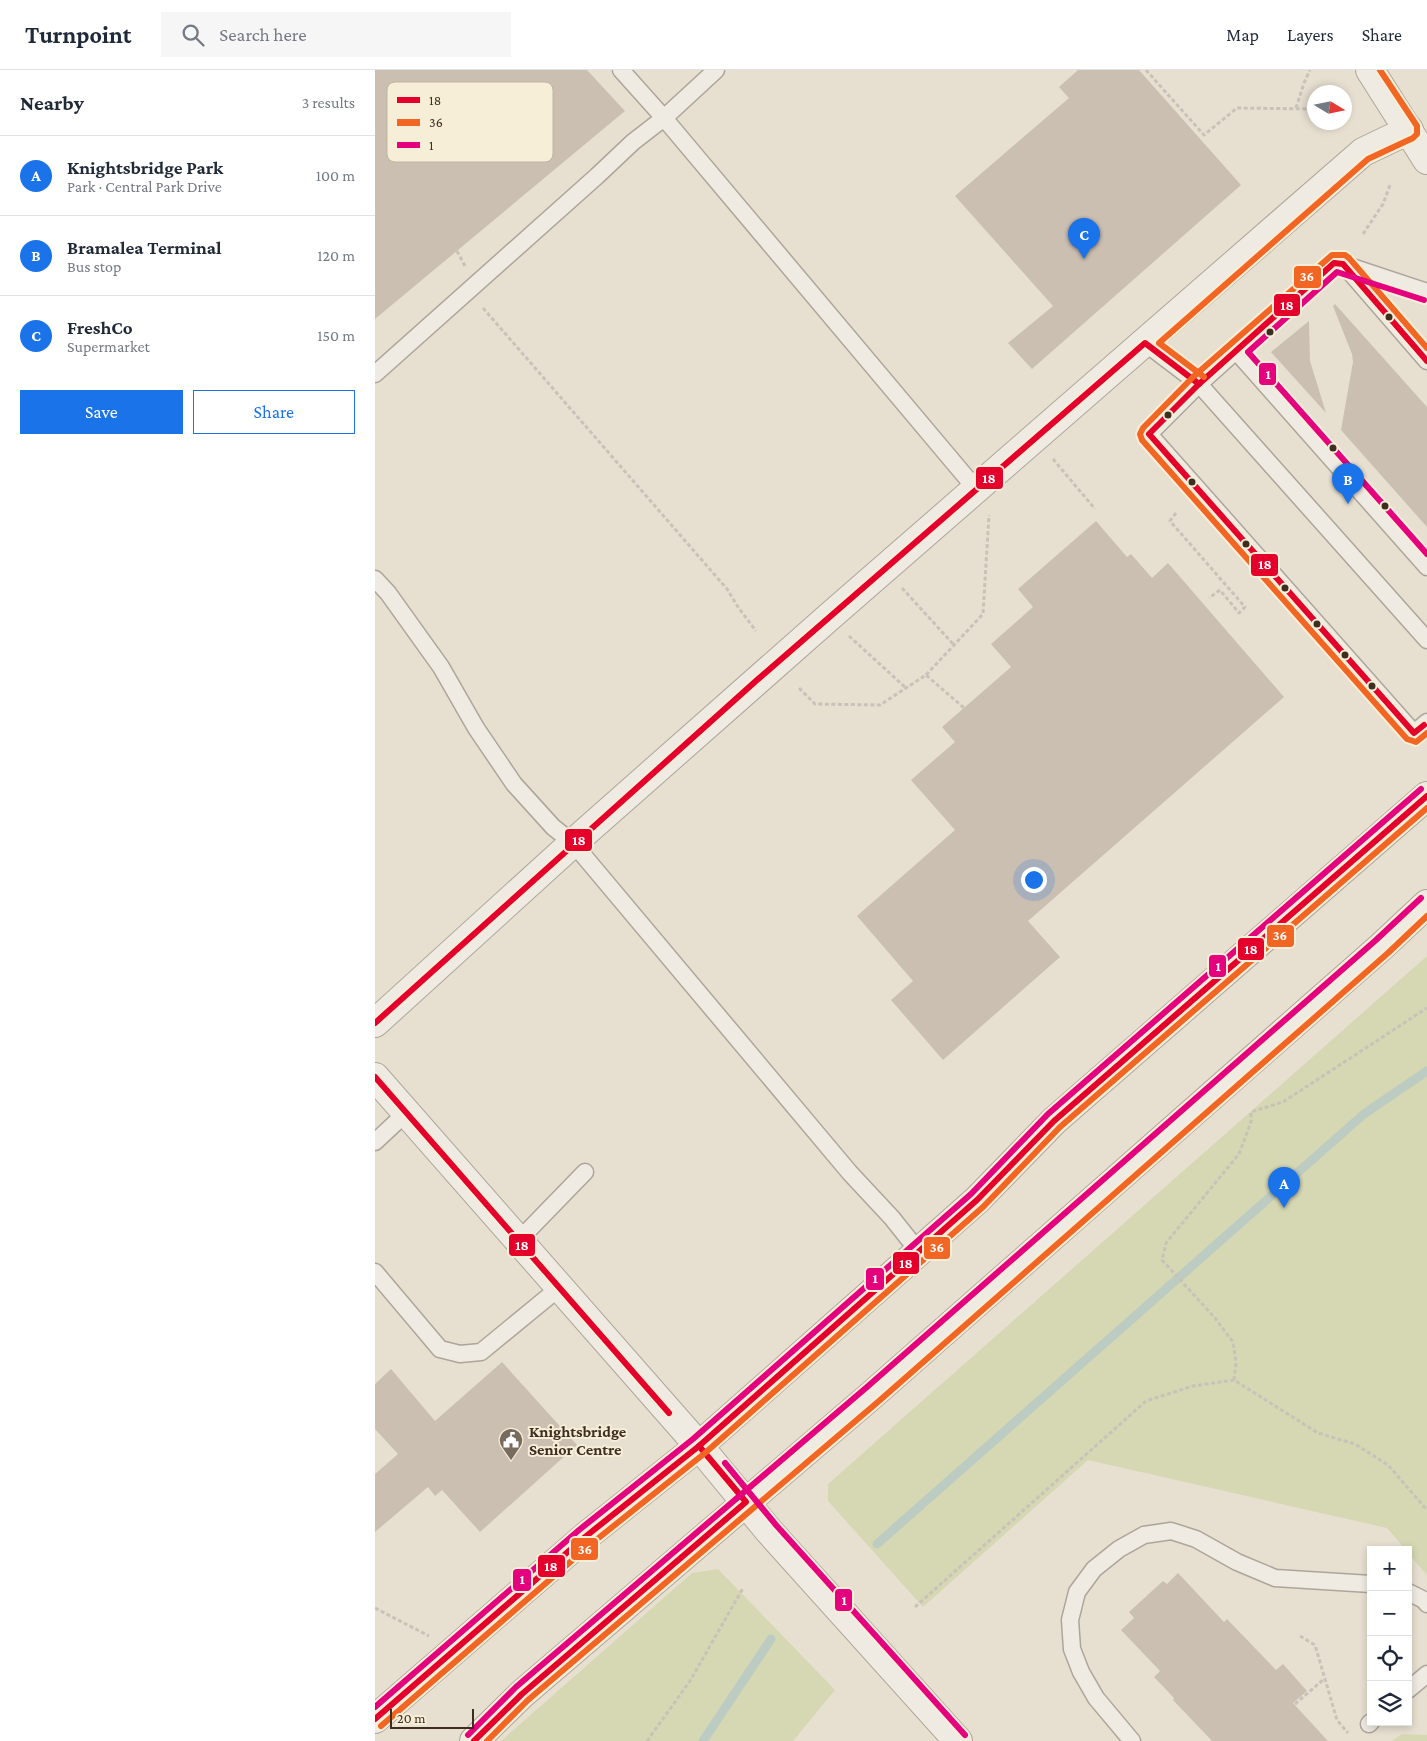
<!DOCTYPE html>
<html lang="en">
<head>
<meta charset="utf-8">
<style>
	:root { --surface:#fff; --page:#f6f6f7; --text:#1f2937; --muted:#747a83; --line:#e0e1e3; --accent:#1a73e8 }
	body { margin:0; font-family:"Crimson Pro",serif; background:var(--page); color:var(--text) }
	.controls { position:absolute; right:15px; bottom:15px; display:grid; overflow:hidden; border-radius:0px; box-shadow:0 2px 8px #0003 }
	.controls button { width:45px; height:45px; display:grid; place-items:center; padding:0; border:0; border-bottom:1px solid var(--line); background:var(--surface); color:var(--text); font:25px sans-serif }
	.compass { position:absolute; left:932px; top:15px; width:45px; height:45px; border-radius:50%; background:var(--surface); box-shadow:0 2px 8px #0003; rotate:100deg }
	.scale { position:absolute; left:15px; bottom:12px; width:84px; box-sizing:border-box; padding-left:5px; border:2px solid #3d2e20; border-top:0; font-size:14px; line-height:18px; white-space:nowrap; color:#3d2e20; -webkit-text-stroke:4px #f7eed8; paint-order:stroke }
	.you { position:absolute; left:658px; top:809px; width:18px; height:18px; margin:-12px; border:4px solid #fff; border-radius:50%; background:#1a73e8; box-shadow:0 0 0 8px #1a73e833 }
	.badge { display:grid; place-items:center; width:32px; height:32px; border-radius:50%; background:var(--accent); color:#fff; font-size:16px; font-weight:700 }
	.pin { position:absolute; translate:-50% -41px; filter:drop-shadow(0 1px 2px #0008) }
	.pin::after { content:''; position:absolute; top:26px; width:18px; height:15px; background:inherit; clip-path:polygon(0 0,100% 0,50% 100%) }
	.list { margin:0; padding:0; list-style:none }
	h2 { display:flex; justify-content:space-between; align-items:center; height:65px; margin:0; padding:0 20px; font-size:21px }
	h2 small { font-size:16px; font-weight:400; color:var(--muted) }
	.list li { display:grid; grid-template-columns:32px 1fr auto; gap:15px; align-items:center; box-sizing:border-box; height:80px; padding:0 20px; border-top:1px solid var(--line) }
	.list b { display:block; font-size:19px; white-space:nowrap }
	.list p { margin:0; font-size:16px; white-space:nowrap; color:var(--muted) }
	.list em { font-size:16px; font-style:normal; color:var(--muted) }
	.actions { display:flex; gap:10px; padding:15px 20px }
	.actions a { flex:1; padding:11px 0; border:1px solid var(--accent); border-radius:0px; text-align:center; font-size:18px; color:var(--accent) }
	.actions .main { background:var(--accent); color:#fff }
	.icon { flex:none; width:28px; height:28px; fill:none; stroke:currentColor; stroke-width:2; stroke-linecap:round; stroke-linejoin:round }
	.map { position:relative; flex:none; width:1052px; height:1671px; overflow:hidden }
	header { display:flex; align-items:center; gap:30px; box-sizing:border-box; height:70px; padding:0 25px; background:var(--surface); border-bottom:1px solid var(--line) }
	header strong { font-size:24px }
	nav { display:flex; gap:28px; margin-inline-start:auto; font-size:18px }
	.search { width:350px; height:45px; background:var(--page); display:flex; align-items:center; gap:12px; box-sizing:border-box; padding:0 18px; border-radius:0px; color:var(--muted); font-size:19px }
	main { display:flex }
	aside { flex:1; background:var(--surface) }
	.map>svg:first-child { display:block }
	.green { fill:#d6d7b3 }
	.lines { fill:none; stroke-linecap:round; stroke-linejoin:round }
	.stream { stroke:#bcccc2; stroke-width:9 }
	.building { fill:#cbbfb2 }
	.service-casing { stroke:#ada599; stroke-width:19 }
	.minor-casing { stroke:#ada599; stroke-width:30 }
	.tertiary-casing { stroke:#ada599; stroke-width:30 }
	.path { stroke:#c8c2b9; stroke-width:3; stroke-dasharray:4 2.5; stroke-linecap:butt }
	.service { stroke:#efebe3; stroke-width:16 }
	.minor { stroke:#efebe3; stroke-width:28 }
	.tertiary { stroke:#efebe3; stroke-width:28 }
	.bus-1-casing { stroke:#f7eed8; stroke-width:10 }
	.bus-2-casing { stroke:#f7eed8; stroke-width:10 }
	.bus-3-casing { stroke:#f7eed8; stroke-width:10 }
	.bus-1 { stroke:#e4002b; stroke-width:6 }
	.bus-2 { stroke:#f26522; stroke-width:6 }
	.bus-3 { stroke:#e5007d; stroke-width:6 }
	.bus-dot { fill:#3d2e20; stroke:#f7eed8; stroke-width:2 }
	.labels { text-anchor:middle; stroke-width:4; stroke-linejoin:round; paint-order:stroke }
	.poi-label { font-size:16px; font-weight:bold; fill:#3d2e20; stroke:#f7eed8; text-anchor:start }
	.key { fill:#f7eed8; stroke:#bfb4a1; stroke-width:1 }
	.key-label { font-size:14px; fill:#3d2e20 }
	.line-badge { stroke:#f7eed8; stroke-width:2 }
	.badge-label { font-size:14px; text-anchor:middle; font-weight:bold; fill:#fff }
</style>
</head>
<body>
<header>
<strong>Turnpoint</strong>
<div class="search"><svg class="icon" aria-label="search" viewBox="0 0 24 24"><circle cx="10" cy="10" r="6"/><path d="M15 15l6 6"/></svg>Search here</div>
<nav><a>Map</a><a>Layers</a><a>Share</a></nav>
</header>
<main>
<aside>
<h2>Nearby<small>3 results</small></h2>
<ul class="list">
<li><span class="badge">A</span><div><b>Knightsbridge Park</b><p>Park · Central Park Drive</p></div><em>100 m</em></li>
<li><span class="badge">B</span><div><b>Bramalea Terminal</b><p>Bus stop</p></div><em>120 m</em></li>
<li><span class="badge">C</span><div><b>FreshCo</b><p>Supermarket</p></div><em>150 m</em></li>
</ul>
<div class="actions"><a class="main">Save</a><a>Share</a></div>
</aside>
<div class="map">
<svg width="1052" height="1671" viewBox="0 0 1052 1671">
	<rect width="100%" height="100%" fill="#e7e0d1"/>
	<g class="green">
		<path d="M 1052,886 L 1052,1505 L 1033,1483 L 1033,1480 L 1031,1480 L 1012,1458 L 713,1390 L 548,1537 L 453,1431 L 453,1414 Z"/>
		<path d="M 343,1499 L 460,1620 L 418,1671 L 126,1671 L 317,1503 Z"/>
		<path d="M 1027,1664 L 1052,1665 L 1052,1671 L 1017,1671 Z"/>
	</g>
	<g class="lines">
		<g class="stream">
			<path d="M 502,1474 L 989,1044 L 1052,1001"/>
			<path d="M 328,1671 L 396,1569"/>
		</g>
	</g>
	<g class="building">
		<path d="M 0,0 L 212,0 L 250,41 L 0,249 Z"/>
		<path d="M 703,0 L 764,0 L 866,115 L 657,299 L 633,273 L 678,236 L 580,126 L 694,28 L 684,17 Z"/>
		<path d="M 960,234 L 1052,337 L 1052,457 L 966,360 L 978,292 L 977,284 L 958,236 Z"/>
		<path d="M 934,251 L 935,291 L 951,343 L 896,282 Z"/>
		<path d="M 721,451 L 752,487 L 756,484 L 777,508 L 793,493 L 909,627 L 653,851 L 685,887 L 568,990 L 516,930 L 538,911 L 482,846 L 580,760 L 536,710 L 580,672 L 567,657 L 636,597 L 616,574 L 658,537 L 643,519 Z"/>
		<path d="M 127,1292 L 202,1375 L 105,1462 L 67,1420 L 60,1426 L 53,1417 L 0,1462 L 0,1404 L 23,1384 L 0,1359 L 0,1314 L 16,1299 L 60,1351 Z"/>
		<path d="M 803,1503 L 849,1552 L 852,1549 L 901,1600 L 908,1594 L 932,1621 L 918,1633 L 953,1671 L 837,1671 L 798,1630 L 799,1628 L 779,1607 L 785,1601 L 746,1560 L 759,1548 L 754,1542 L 788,1511 L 792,1514 Z"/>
	</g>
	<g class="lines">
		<g class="service-casing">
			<g id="service">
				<path d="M 246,0 L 289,48 L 601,419"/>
				<path d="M 968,194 L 1052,291"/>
				<path d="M 1052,222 L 968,194 L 959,193 L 824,314 L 774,364 L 1039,663 L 1052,652"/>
				<path d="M 770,273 L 824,314 L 1052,570"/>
				<path d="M 861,281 L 1052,497"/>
				<path d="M 0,304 L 222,106 L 258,72 L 289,48 L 341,0"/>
				<path d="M 0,509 L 13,523 L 66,597 L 101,658 L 139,714 L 178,757 L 198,773 L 475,1103 L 517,1148 L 544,1182"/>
				<path d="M 0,1072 L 31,1043"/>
				<path d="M 143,1171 L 210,1102"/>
				<path d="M 0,1202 L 65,1279 L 85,1284 L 106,1282 L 184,1218"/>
				<path d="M 1033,1522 L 1049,1530 L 1052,1534"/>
				<path d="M 1033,1620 L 1052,1604"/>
				<path d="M 994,1654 L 996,1652"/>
				<path d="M 757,1671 L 721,1628 L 706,1602 L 697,1579 L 695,1550 L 702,1522 L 719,1499 L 744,1479 L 769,1465 L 796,1461 L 821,1469 L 862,1492 L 900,1508 L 996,1514"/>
			</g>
		</g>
		<g class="minor-casing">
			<g id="minor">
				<path d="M 995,0 L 1052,90"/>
				<path d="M 0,953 L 198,773 L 454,547 L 988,82 L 1034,60"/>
				<path d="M 0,1007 L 324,1376 L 394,1461 L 583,1671"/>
			</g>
		</g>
		<g class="tertiary-casing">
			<g id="tertiary">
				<path d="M 0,1649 L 210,1467 L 324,1376 L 368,1337 L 602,1130 L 679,1051 L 1052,726"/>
				<path d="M 99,1671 L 147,1624 L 498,1324 L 1007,876 L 1052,834"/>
			</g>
		</g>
		<g class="path">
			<path d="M 771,0 L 829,65 L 862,38 L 939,39"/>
			<path d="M 921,38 L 929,13 L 935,0"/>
			<path d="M 988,164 L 1008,134 L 1015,115"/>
			<path d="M 82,181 L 90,196"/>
			<path d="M 108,238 L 352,519 L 363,537 L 381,561"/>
			<path d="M 678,389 L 720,439"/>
			<path d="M 801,443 L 795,451 L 870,537 L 864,543 L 845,520 L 834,528"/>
			<path d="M 527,518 L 579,575"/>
			<path d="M 474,566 L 531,618"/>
			<path d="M 551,605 L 608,544 L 614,445"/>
			<path d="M 424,618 L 440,634 L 505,635 L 551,605 L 589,638"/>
			<path d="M 859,1310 L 861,1292 L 858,1272 L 840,1248 L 787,1190 L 791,1173 L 864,1084 L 876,1052 L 876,1042 L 908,1032 L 1052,938"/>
			<path d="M 540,1537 L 771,1331 L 818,1316 L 859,1310 L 943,1363 L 980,1374 L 1013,1395 L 1052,1440"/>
			<path d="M 0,1538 L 54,1566"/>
			<path d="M 925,1566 L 940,1575 L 962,1650 L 973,1663"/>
			<path d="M 920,1634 L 949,1609"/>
			<path d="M 272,1671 L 315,1611 L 368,1518"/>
		</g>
		<use href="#service" class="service"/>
		<use href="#minor" class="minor"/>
		<use href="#tertiary" class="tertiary"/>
		<g class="bus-1-casing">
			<g id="bus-1">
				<path d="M 1049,655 L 1039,663 L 774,364 L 824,314 L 959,193 L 968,194 L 1052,291"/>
				<path d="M 0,953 L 382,610 L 770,273 L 824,314"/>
				<path d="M 0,1007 L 294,1343"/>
				<path d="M 0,1649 L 210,1467 L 324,1376 L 602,1130 L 679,1051 L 1052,726"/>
				<path d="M 99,1671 L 147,1624 L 371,1432 L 324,1376"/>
			</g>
		</g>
		<g class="bus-2-casing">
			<g id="bus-2">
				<path d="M 1052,278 L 974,188 L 970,185 L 957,185 L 818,307 L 768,358 L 765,364 L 767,370 L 1032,669 L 1041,672 L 1052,663"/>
				<path d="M 829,307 L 784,273 L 993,89 L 1038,68 L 1042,64 L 1042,56 L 1005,0"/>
				<path d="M 6,1656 L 216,1474 L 330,1383 L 608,1137 L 685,1057 L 1052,738"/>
				<path d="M 112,1671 L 153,1630 L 504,1331 L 1013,883 L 1052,846"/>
			</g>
		</g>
		<g class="bus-3-casing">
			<g id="bus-3">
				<path d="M 1049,230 L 962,202 L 873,282 L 1052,484"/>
				<path d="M 350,1393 L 401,1455 L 590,1665"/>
				<path d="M 0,1637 L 204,1460 L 318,1369 L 596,1124 L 673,1044 L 1046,719"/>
				<path d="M 93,1665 L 141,1617 L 492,1317 L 1001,870 L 1046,828"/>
			</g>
		</g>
		<use href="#bus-1" class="bus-1"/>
		<use href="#bus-2" class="bus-2"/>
		<use href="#bus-3" class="bus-3"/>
	</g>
	<defs>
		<g id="civic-pin" transform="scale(1.25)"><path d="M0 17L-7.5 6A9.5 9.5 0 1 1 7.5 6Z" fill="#786c5e" stroke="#f7eed8"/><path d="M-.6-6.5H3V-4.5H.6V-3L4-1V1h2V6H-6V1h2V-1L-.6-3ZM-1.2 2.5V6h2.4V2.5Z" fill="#fff"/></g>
	</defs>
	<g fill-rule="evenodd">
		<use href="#civic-pin" x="136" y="1370"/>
	</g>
	<g class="bus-dot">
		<circle cx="1014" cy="247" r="4.5"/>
		<circle cx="895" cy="262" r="4.5"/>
		<circle cx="793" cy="345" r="4.5"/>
		<circle cx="958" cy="378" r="4.5"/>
		<circle cx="817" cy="412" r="4.5"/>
		<circle cx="1010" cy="436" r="4.5"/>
		<circle cx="871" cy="474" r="4.5"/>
		<circle cx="910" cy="518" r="4.5"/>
		<circle cx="942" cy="554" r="4.5"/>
		<circle cx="970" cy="585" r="4.5"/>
		<circle cx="997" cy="616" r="4.5"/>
	</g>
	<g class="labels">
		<g class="poi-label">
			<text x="154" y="1367">Knightsbridge<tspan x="154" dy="18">Senior Centre</tspan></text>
		</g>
	</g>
	<rect x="12" y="12" width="166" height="80" rx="8" class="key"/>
	<rect x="22" y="27" width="23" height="6" fill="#e4002b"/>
	<rect x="22" y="49" width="23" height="7" fill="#f26522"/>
	<rect x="22" y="72" width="23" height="6" fill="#e5007d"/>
	<g class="key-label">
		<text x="54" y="35">18</text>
		<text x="54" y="57">36</text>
		<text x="54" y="80">1</text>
	</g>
	<g class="line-badge">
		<rect x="918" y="195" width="29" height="24" rx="5" fill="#f26522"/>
		<rect x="898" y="223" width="28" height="24" rx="5" fill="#e4002b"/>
		<rect x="883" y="292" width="19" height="24" rx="5" fill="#e5007d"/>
		<rect x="600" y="396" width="29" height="24" rx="5" fill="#e4002b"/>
		<rect x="875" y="483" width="29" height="24" rx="5" fill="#e4002b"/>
		<rect x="189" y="758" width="29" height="24" rx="5" fill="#e4002b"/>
		<rect x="891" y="854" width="29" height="24" rx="5" fill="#f26522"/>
		<rect x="862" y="867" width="28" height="24" rx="5" fill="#e4002b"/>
		<rect x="833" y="884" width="19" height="24" rx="5" fill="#e5007d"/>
		<rect x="133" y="1163" width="28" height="24" rx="5" fill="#e4002b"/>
		<rect x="548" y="1166" width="28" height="24" rx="5" fill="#f26522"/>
		<rect x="517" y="1181" width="28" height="24" rx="5" fill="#e4002b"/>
		<rect x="490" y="1197" width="20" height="24" rx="5" fill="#e5007d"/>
		<rect x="195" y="1467" width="29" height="24" rx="5" fill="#f26522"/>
		<rect x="162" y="1484" width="29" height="24" rx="5" fill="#e4002b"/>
		<rect x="137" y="1498" width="20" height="24" rx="5" fill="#e5007d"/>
		<rect x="459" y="1518" width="19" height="24" rx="5" fill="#e5007d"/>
	</g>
	<g class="badge-label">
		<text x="932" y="211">36</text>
		<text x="912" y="240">18</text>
		<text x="893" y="309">1</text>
		<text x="614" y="413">18</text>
		<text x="890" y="499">18</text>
		<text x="204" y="775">18</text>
		<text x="905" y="870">36</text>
		<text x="876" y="884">18</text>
		<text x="843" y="901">1</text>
		<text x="147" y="1180">18</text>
		<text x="562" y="1182">36</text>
		<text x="531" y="1198">18</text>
		<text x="500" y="1213">1</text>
		<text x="210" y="1484">36</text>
		<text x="176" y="1501">18</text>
		<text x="147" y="1514">1</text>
		<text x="469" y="1535">1</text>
	</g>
</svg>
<div class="controls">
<button>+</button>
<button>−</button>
<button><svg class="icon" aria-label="locate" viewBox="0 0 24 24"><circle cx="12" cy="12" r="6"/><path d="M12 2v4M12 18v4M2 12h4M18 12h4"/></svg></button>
<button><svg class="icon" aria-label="layers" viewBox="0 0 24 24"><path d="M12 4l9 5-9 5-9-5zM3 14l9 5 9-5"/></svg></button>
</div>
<svg class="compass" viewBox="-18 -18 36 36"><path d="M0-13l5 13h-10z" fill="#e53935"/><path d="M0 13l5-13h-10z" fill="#747a83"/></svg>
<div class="scale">20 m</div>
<div class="you"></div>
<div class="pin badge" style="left:909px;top:1138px">A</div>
<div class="pin badge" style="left:973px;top:434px">B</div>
<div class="pin badge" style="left:709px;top:189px">C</div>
</div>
</main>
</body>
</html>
